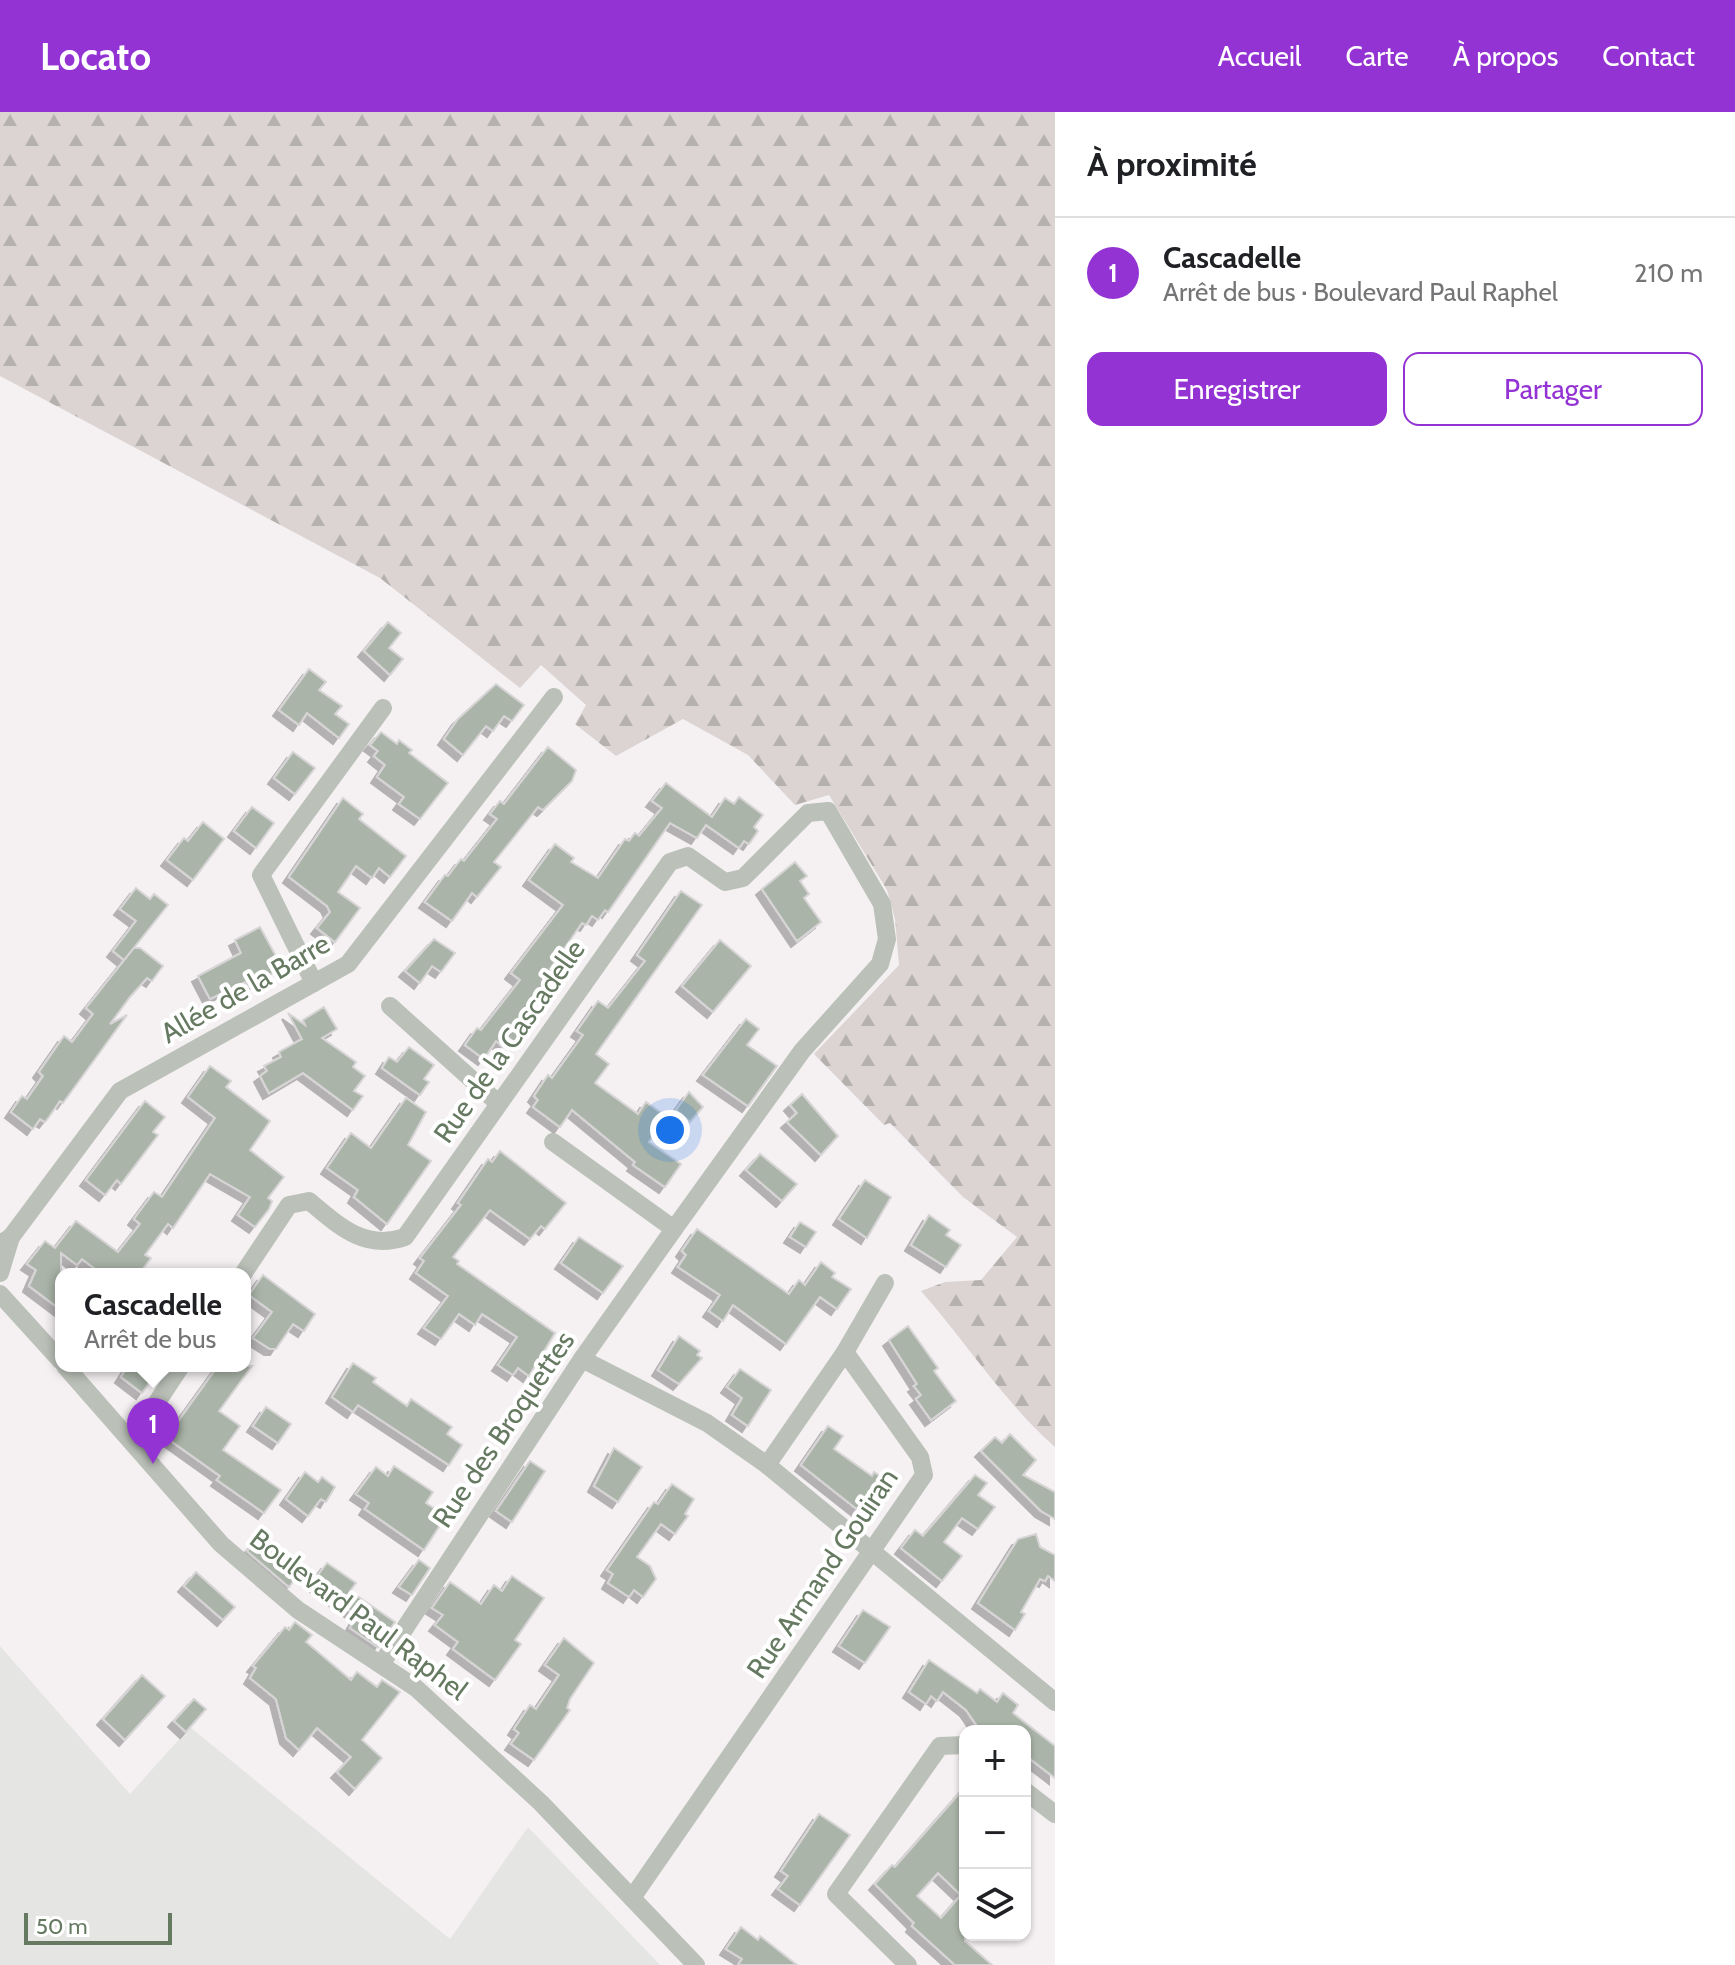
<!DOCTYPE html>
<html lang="fr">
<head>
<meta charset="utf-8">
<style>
	:root { --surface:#fff; --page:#f2f2f2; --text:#202124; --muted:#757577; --line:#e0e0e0; --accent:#9433d3 }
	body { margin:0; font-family:Cabin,sans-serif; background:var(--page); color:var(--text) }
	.controls { position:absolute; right:24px; bottom:24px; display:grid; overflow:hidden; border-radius:16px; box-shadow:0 2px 6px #0004 }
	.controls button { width:72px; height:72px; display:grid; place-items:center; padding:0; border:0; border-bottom:2px solid var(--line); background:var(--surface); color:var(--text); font:40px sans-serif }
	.scale { position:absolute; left:24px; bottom:20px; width:148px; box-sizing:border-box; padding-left:8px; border:4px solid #667a62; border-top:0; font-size:22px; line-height:28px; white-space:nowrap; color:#667a62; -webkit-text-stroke:6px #fff; paint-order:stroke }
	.you { position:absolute; left:670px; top:1018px; width:28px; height:28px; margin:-20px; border:6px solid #fff; border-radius:50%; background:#1a73e8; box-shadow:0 0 0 12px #1a73e833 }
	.badge { display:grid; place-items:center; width:52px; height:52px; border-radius:50%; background:var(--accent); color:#fff; font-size:26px; font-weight:700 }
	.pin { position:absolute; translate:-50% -66px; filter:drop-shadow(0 2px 4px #0008) }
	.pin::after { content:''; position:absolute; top:42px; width:28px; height:24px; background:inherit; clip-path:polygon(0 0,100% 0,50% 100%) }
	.popup { position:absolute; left:55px; top:1156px; width:196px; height:104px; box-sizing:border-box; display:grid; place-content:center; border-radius:16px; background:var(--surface); filter:drop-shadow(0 2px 6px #0005); font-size:26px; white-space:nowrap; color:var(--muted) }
	.popup b { font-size:30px; color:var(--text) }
	.popup::after { content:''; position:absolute; left:50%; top:100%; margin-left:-16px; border:16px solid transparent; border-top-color:var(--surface) }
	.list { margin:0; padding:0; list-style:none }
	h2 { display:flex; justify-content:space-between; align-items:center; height:104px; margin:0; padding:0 32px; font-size:34px }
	h2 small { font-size:26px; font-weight:400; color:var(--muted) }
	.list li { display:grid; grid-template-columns:52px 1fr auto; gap:24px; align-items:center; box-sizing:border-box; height:112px; padding:0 32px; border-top:2px solid var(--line) }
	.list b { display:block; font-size:30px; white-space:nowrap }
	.list p { margin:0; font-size:26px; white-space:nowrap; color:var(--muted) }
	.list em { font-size:26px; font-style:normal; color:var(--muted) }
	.actions { display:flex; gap:16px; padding:24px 32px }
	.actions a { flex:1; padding:18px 0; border:2px solid var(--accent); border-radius:16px; text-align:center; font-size:28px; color:var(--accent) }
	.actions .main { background:var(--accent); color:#fff }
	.icon { flex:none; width:44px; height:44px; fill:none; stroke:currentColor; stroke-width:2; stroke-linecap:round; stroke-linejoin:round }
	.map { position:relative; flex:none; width:1055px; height:1853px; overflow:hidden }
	header { display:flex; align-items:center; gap:48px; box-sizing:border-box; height:112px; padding:0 40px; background:var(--accent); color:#fff }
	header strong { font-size:38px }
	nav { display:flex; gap:44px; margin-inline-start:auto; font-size:28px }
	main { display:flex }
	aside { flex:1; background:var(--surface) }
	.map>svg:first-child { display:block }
	.built { fill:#e5e5e4 }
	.forest { fill:url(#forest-firs) }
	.building { fill:#aab4a8; stroke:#d6d4d5; stroke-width:2; fill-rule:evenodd; filter:url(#shadow) }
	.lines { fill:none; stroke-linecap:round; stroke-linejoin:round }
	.street { stroke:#bbc1b9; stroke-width:18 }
	.labels { text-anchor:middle; stroke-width:8; stroke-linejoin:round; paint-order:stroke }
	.street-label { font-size:28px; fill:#667a62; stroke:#fff }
</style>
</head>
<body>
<header>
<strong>Locato</strong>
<nav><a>Accueil</a><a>Carte</a><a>À propos</a><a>Contact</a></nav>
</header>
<main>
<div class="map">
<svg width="1055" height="1853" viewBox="0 0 1055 1853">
	<defs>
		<pattern id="forest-firs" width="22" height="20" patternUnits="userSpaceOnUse" patternTransform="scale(2)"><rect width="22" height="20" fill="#dbd4d3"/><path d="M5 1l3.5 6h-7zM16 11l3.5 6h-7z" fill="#b5b1af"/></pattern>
		<filter id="shadow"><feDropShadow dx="-6" dy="6" stdDeviation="0" flood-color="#0004"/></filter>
	</defs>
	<rect width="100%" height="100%" fill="#f5f1f3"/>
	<path class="built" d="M 0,1534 L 130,1682 L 190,1615 L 450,1827 L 528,1715 L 660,1853 L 0,1853 Z"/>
	<path class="forest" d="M 0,0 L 1055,0 L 1055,1335 C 1003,1289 966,1230 921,1179 L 945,1170 L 981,1168 L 1017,1125 L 963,1085 L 890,1011 L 884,1013 L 814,942 L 899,853 L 895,807 L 887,778 L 829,683 L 795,693 L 748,643 L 683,607 L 616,644 L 575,612 L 586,593 L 541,553 L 520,576 L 380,466 L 0,264 Z"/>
	<g class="building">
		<path d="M 388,510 L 401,521 L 389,536 L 403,547 L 390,563 L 364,539 Z"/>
		<path d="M 309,557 L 326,570 L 319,578 L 342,594 L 335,602 L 349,612 L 339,626 L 307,601 L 299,613 L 279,598 Z"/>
		<path d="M 496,572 L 524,593 L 512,609 L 504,604 L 493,619 L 486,614 L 463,643 L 444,627 L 458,607 Z"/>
		<path d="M 381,620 L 397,632 L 399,628 L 412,638 L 409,641 L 448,671 L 420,707 L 399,692 L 404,685 L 377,665 L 385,653 L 374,644 L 378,639 L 370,633 Z"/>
		<path d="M 548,635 L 576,658 L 572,669 L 543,698 L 538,695 L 494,750 L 501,755 L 477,785 L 472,781 L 452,809 L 425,790 L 445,763 L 448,764 L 461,747 L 464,749 L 497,707 L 490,702 L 500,689 L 504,692 Z"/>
		<path d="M 293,640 L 315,656 L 295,682 L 274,666 Z"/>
		<path d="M 666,671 L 712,705 L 725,686 L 734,692 L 739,685 L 763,703 L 754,715 L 758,719 L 749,732 L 744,729 L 739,736 L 706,713 L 697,726 L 670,711 L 608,800 L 605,798 L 598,808 L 592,804 L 586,813 L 582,811 L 550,857 L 556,861 L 528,902 L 535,906 L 517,932 L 509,926 L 503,935 L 496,929 L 484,947 L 465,933 L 477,916 L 481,918 L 520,868 L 511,861 L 563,793 L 529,768 L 555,732 L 574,746 L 571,750 L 598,766 L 625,727 L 629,729 L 635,721 L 639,724 L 662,696 L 652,689 Z"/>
		<path d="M 343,686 L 363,702 L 359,707 L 406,744 L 390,765 L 379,756 L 372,766 L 356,754 L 338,780 L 360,796 L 335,830 L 317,816 L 330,800 L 327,794 L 289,765 Z"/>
		<path d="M 252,695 L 274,711 L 256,736 L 234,719 Z"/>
		<path d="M 203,710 L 224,727 L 193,768 L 167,748 L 184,726 L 188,729 Z"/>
		<path d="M 795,750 L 807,764 L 800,769 L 809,782 L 804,786 L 821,810 L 797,829 L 762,777 Z"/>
		<path d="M 136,776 L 150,787 L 154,782 L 168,793 L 124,848 L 113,839 L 136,809 L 120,797 Z"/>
		<path d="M 681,779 L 702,793 L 596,942 L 609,952 L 595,971 L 638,1002 L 646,990 L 667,1005 L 649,1030 L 681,1052 L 665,1075 L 633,1053 L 635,1050 L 572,998 L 560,1015 L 533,995 L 538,988 L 534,984 L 548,963 L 552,966 L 583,923 L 577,919 L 598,889 L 608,896 L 645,849 L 637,843 Z"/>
		<path d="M 260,815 L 277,846 L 268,850 L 273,861 L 248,875 L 245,870 L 210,887 L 198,864 L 241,841 L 235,828 Z"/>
		<path d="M 434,827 L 455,841 L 441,860 L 432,854 L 420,871 L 405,859 Z"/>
		<path d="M 720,828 L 751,854 L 713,900 L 682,874 Z"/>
		<path d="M 134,836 L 140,836 L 163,854 L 152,869 L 147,866 L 130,885 L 110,912 L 127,903 L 63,991 L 60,989 L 49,1005 L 45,1010 L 40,1007 L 33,1017 L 11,1000 L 22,984 L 27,987 L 43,964 L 39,960 L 64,924 L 72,930 L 93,902 L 86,896 Z"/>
		<path d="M 324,895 L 337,917 L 322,926 L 356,950 L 353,955 L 365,964 L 354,979 L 363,984 L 353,998 L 303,961 L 269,981 L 260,964 L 267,959 L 264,954 L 281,945 L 279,940 L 302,927 L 288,901 L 305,913 L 303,908 Z"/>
		<path d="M 746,907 L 759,917 L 747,933 L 777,954 L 748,994 L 703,963 Z"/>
		<path d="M 409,935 L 434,953 L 424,967 L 429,970 L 420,983 L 382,956 L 389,945 L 397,950 Z"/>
		<path d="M 210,954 L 231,969 L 226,975 L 270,1009 L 250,1038 L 284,1065 L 268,1086 L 272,1089 L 269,1097 L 255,1115 L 238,1103 L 250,1085 L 210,1062 L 173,1116 L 168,1112 L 145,1143 L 151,1146 L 139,1162 L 102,1162 L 82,1147 L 77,1153 L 61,1141 L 61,1198 L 29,1174 L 36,1158 L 27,1152 L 45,1129 L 55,1136 L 76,1109 L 118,1140 L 140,1112 L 134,1107 L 154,1080 L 162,1085 L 215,1006 L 188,985 Z"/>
		<path d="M 689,980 L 703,995 L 690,1010 L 676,998 Z"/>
		<path d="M 802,982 L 838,1024 L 821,1043 L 787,1010 L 797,1001 L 790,993 Z"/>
		<path d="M 406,986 L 426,1000 L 408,1033 L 431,1049 L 387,1112 L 354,1085 L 358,1078 L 327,1056 L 351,1021 L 371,1036 Z"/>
		<path d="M 145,989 L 165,1005 L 153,1020 L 158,1023 L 121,1072 L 117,1068 L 105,1083 L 86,1068 Z"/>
		<path d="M 500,1039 L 566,1091 L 545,1117 L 541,1114 L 530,1127 L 490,1098 L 453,1145 L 459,1149 L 457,1152 L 555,1221 L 529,1264 L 518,1256 L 513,1263 L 498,1253 L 517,1225 L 482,1202 L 475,1213 L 459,1202 L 441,1227 L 424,1216 L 448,1184 L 416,1161 L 424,1149 L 420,1146 L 461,1093 L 458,1091 L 488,1047 L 492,1050 Z"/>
		<path d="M 760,1042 L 797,1072 L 782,1089 L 746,1058 Z"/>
		<path d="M 865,1068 L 891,1085 L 867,1126 L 839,1107 Z"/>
		<path d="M 929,1103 L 950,1118 L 946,1123 L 961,1133 L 946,1155 L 911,1133 Z"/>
		<path d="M 800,1110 L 816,1120 L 806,1135 L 790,1125 Z"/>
		<path d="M 697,1117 L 789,1182 L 799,1168 L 805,1173 L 821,1150 L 835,1161 L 832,1165 L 851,1177 L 837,1197 L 820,1185 L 786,1232 L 733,1193 L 723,1209 L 709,1199 L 720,1183 L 678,1155 L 686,1143 L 682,1139 Z"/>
		<path d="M 579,1125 L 623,1154 L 603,1181 L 561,1151 Z"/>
		<path d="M 263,1163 L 315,1202 L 304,1219 L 293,1212 L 276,1237 L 270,1237 L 253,1226 L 272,1200 L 249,1183 Z"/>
		<path d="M 908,1214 L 938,1256 L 934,1259 L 956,1289 L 931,1308 L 916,1287 L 921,1283 L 914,1274 L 917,1272 L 889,1228 Z"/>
		<path d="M 679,1224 L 700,1239 L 697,1243 L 702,1246 L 679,1272 L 658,1258 Z"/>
		<path d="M 353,1251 L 376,1266 L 373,1270 L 407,1294 L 411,1287 L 452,1315 L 447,1322 L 462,1333 L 449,1353 L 358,1293 L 353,1300 L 332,1285 Z"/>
		<path d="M 128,1254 L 161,1254 L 142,1281 L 121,1265 Z"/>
		<path d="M 218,1254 L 252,1254 L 219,1299 L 240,1314 L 223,1338 L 281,1378 L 264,1401 L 217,1368 L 220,1364 L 157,1319 L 169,1301 L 179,1308 Z"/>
		<path d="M 740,1257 L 771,1278 L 748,1314 L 732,1303 L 742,1286 L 727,1275 Z"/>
		<path d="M 266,1295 L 291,1312 L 278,1331 L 253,1314 Z"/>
		<path d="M 828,1314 L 843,1324 L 834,1337 L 872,1364 L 874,1360 L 890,1371 L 873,1397 L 868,1394 L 863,1402 L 801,1353 Z"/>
		<path d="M 1010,1322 L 1036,1348 L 1023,1363 L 1055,1380 L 1055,1407 L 1041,1399 L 981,1339 L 995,1325 L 1002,1331 Z"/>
		<path d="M 614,1336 L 642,1355 L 618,1390 L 594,1374 Z"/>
		<path d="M 530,1349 L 545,1359 L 512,1410 L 496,1399 Z"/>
		<path d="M 394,1354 L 433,1380 L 426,1391 L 446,1404 L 424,1438 L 365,1397 L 369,1391 L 356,1382 L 376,1355 L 388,1364 Z"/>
		<path d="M 305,1360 L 318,1370 L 322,1365 L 335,1375 L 326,1390 L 321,1387 L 308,1404 L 286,1387 Z"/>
		<path d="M 975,1363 L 987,1371 L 978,1383 L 995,1395 L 978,1417 L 962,1406 L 944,1430 L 962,1444 L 942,1469 L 901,1436 L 915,1418 L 923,1424 Z"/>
		<path d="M 672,1372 L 694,1387 L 685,1402 L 688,1404 L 675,1422 L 661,1412 L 637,1445 L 650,1454 L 656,1467 L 643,1485 L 634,1478 L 629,1485 L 608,1471 L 613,1462 L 607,1458 L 654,1390 L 658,1392 Z"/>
		<path d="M 1036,1422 L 1040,1435 L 1055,1443 L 1055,1469 L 1048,1464 L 1045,1469 L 1040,1467 L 1021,1500 L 1025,1502 L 1015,1518 L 978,1491 L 1018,1427 Z"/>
		<path d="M 260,1424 L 301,1459 L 289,1475 L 247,1439 Z"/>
		<path d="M 419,1448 L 430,1456 L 412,1483 L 399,1475 Z"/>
		<path d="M 327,1451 L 356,1471 L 350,1479 L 395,1510 L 378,1535 L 350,1516 L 357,1504 L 312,1471 Z"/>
		<path d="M 196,1460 L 235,1495 L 223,1508 L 184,1474 Z"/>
		<path d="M 512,1464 L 544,1486 L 515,1528 L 521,1532 L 495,1568 L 453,1537 L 458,1530 L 435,1513 L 443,1503 L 432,1496 L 450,1470 L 481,1492 L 494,1473 L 502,1479 Z"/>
		<path d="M 863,1498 L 890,1515 L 865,1551 L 839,1534 Z"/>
		<path d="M 295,1510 L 312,1523 L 306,1530 L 351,1568 L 357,1560 L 377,1575 L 382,1568 L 400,1580 L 362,1628 L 382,1646 L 355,1677 L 337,1660 L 351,1645 L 317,1616 L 299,1638 L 286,1626 L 276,1587 L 250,1566 L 256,1556 L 253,1554 L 285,1515 L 289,1518 Z"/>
		<path d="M 564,1526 L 594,1551 L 570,1587 L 567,1596 L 570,1598 L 534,1648 L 511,1632 L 519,1621 L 514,1617 L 530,1593 L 536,1597 L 559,1563 L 545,1553 Z"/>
		<path d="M 929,1548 L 977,1581 L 980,1577 L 997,1590 L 1003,1581 L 1018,1593 L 1013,1601 L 1055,1634 L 1055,1666 L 1025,1643 L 1025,1619 L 979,1617 L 966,1598 L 943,1580 L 937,1589 L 931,1584 L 926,1592 L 909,1580 Z"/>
		<path d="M 142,1563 L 165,1584 L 125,1628 L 103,1607 Z"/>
		<path d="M 194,1587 L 206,1597 L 186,1620 L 174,1609 Z"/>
		<path d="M 965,1675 L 965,1829 L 992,1853 L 955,1853 L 912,1814 L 914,1811 L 875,1772 L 892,1753 L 895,1755 ZM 938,1761 L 961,1783 L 941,1806 L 917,1784 Z"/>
		<path d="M 819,1702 L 850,1723 L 800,1793 L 778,1777 L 788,1764 L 781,1759 Z"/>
		<path d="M 741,1815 L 758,1828 L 760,1824 L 797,1853 L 738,1853 L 742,1847 L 726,1837 Z"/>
	</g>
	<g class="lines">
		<g class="street">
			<path d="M 314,871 L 261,763 L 383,596"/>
			<path d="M 390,894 L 498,991"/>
			<path d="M 553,1030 L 674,1117"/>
			<path d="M 11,1125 L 120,979 L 348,852 L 554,585"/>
			<path d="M 0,1161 L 11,1125 L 0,1132"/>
			<path d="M 243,1162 L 289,1093 L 309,1089 C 339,1114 365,1139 405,1125 L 670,750 L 688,744 L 725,770 L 743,766 L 808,701 L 828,699 L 882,792 L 887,827 L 880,852 L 802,939 L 674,1117 L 582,1247 L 382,1551"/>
			<path d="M 0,1182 L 61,1249"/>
			<path d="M 845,1240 L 885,1171"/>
			<path d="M 582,1247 L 707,1311 L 767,1353 L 1055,1590"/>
			<path d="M 65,1254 L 221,1432 L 298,1498 L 416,1576 L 541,1691 L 696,1853"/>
			<path d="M 132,1328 L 181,1254"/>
			<path d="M 1025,1679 L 1055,1702"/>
			<path d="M 632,1786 L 924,1363 L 920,1345 L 845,1240 L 767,1353"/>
			<path d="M 908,1853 L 836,1782 L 940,1634 L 965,1633"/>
		</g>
	</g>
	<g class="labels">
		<g class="street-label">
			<text transform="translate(245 876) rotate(-30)" y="10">Allée de la Barre</text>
			<text transform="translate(509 929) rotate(-55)" y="10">Rue de la Cascadelle</text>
			<text transform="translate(503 1317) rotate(-56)" y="10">Rue des Broquettes</text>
			<text transform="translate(822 1461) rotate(-56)" y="10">Rue Armand Gouiran</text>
			<text transform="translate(359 1502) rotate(37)" y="10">Boulevard Paul Raphel</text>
		</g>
	</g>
</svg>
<div class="controls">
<button>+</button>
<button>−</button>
<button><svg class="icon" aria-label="layers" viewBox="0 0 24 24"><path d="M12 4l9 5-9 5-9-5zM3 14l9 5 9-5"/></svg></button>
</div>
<div class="scale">50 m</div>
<div class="you"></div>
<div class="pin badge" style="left:153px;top:1352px">1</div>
<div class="popup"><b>Cascadelle</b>Arrêt de bus</div>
</div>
<aside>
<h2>À proximité<small></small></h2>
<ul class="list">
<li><span class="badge">1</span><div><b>Cascadelle</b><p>Arrêt de bus · Boulevard Paul Raphel</p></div><em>210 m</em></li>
</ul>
<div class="actions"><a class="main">Enregistrer</a><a>Partager</a></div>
</aside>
</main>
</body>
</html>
